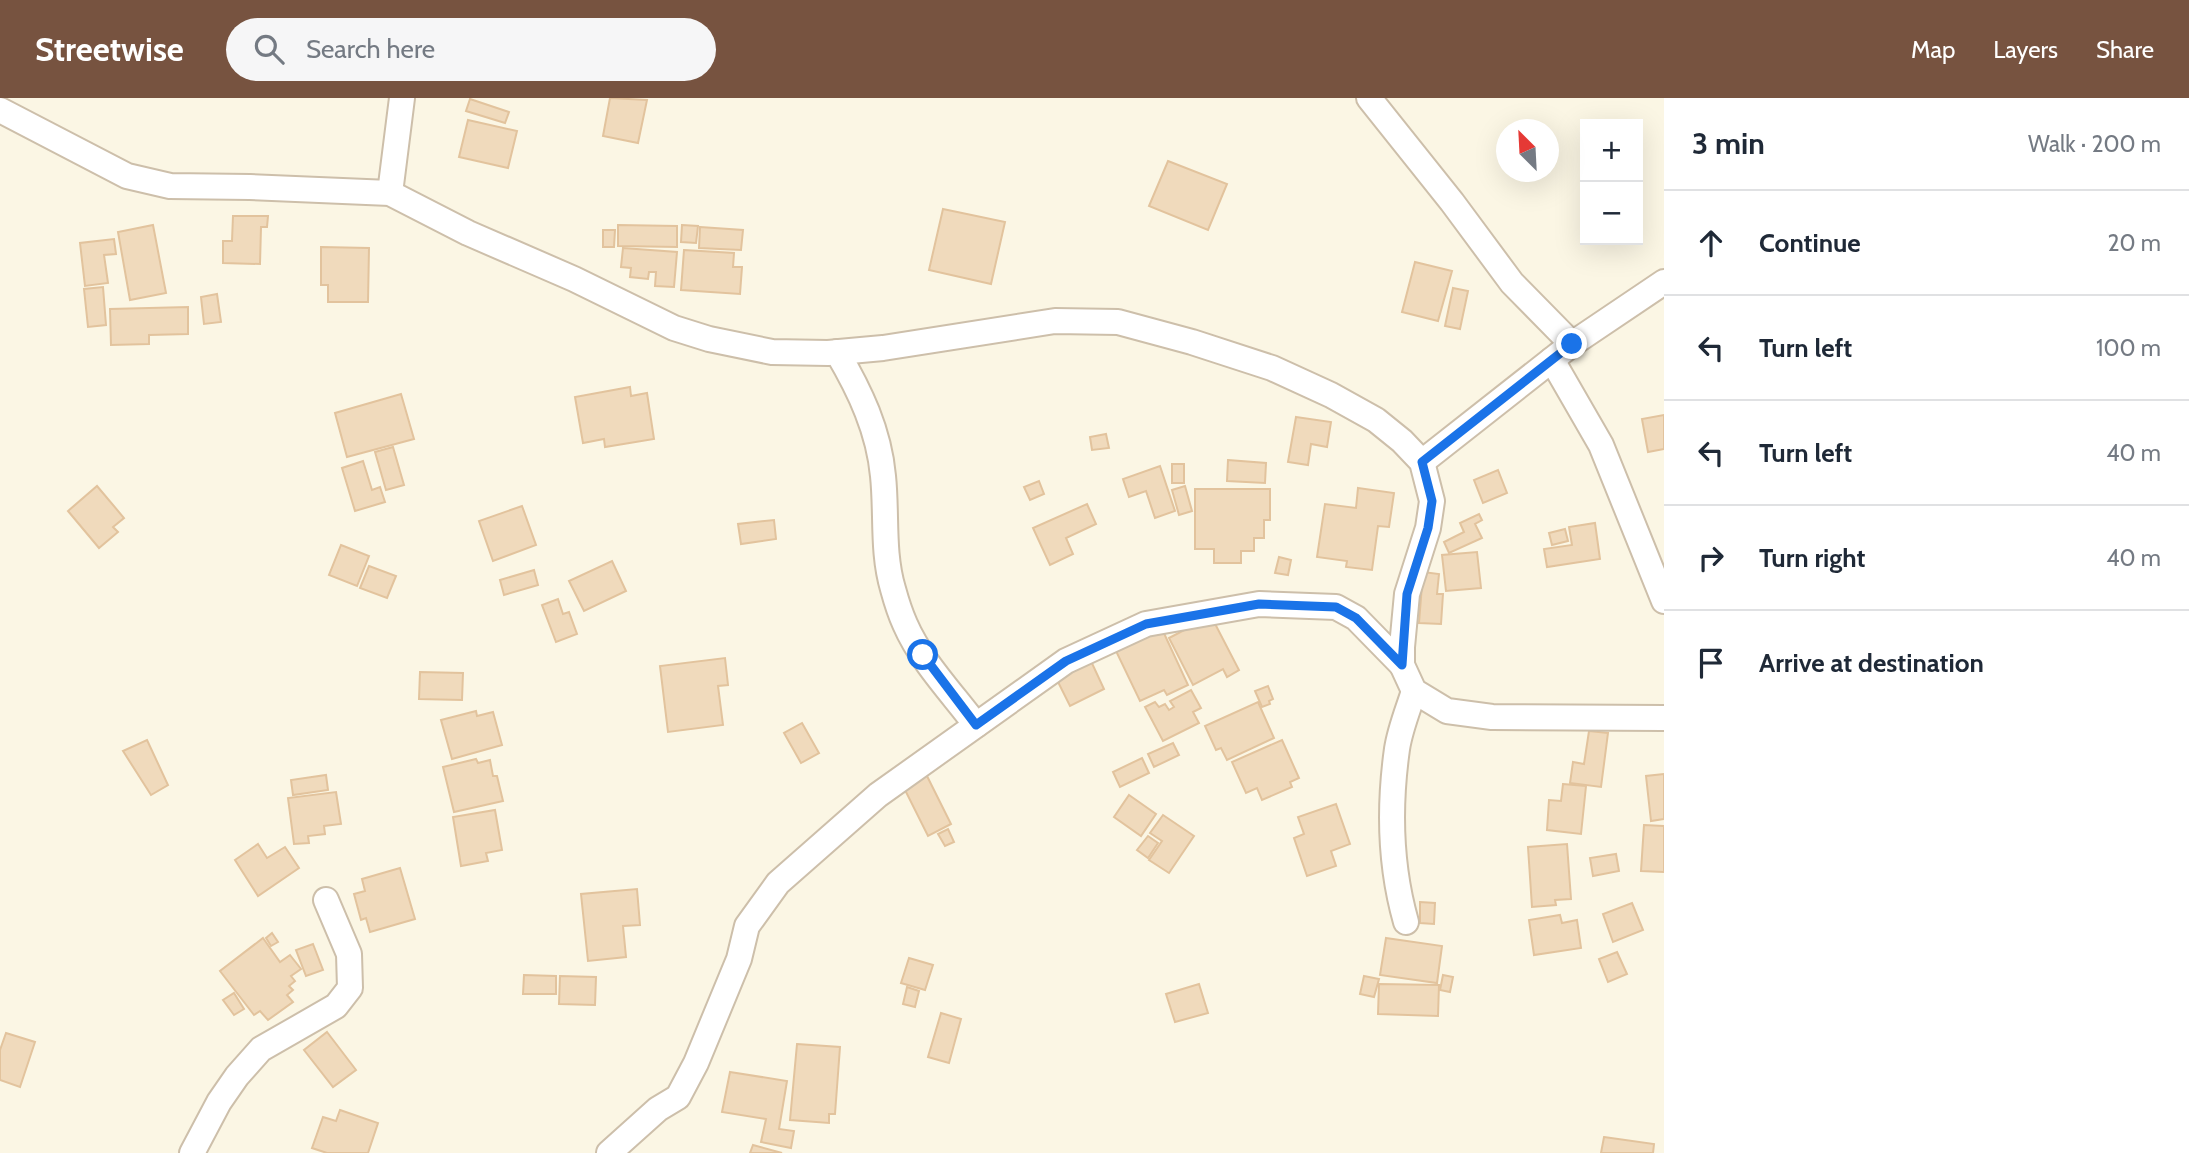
<!DOCTYPE html>
<html lang="en">
<head>
<meta charset="utf-8">
<style>
	:root { --surface:#fff; --page:#f6f6f7; --text:#1f2937; --muted:#747a83; --line:#e0e1e3; --accent:#775340 }
	body { margin:0; font-family:Cabin,sans-serif; background:var(--page); color:var(--text) }
	.controls { position:absolute; right:21px; top:21px; display:grid; overflow:hidden; border-radius:0px; box-shadow:0 7px 28px #0002 }
	.controls button { width:63px; height:63px; display:grid; place-items:center; padding:0; border:0; border-bottom:2px solid var(--line); background:var(--surface); color:var(--text); font:35px sans-serif }
	.compass { position:absolute; left:1496px; top:21px; width:63px; height:63px; border-radius:50%; background:var(--surface); box-shadow:0 7px 28px #0002; rotate:336deg }
	.stop { position:absolute; width:21px; height:21px; margin:-16px; border:5px solid #1a73e8; border-radius:50%; background:#fff }
	.stop.end { background:#1a73e8; border-color:#fff; box-shadow:0 2px 7px #0008 }
	.list { margin:0; padding:0; list-style:none }
	h2 { display:flex; justify-content:space-between; align-items:center; height:91px; margin:0; padding:0 28px; font-size:30px }
	h2 small { font-size:23px; font-weight:400; color:var(--muted) }
	.list li { display:grid; grid-template-columns:46px 1fr auto; gap:21px; align-items:center; box-sizing:border-box; height:105px; padding:0 28px; border-top:2px solid var(--line) }
	.list b { display:block; font-size:26px; white-space:nowrap }
	.list em { font-size:23px; font-style:normal; color:var(--muted) }
	.icon { flex:none; width:38px; height:38px; fill:none; stroke:currentColor; stroke-width:2; stroke-linecap:round; stroke-linejoin:round }
	.map { position:relative; flex:none; width:1664px; height:1055px; overflow:hidden }
	header { display:flex; align-items:center; gap:42px; box-sizing:border-box; height:98px; padding:0 35px; background:var(--accent); color:#fff }
	header strong { font-size:33px }
	nav { display:flex; gap:38px; margin-inline-start:auto; font-size:24px }
	.search { width:490px; height:63px; background:var(--page); display:flex; align-items:center; gap:18px; box-sizing:border-box; padding:0 24px; border-radius:38px; color:var(--muted); font-size:26px }
	main { display:flex }
	aside { flex:1; background:var(--surface) }
	.map>svg:first-child { display:block }
	.building { fill:#f0dabc; stroke:#e2c39d; stroke-width:2 }
	.lines { fill:none; stroke-linecap:round; stroke-linejoin:round }
	.street-casing { stroke:#cdbfaa; stroke-width:28 }
	.street { stroke:#fff; stroke-width:24 }
	.route { stroke:#1a73e8; stroke-width:9 }
</style>
</head>
<body>
<header>
<strong>Streetwise</strong>
<div class="search"><svg class="icon" aria-label="search" viewBox="0 0 24 24"><circle cx="10" cy="10" r="6"/><path d="M15 15l6 6"/></svg>Search here</div>
<nav><a>Map</a><a>Layers</a><a>Share</a></nav>
</header>
<main>
<div class="map">
<svg width="1664" height="1055" viewBox="0 0 1664 1055">
	<rect width="100%" height="100%" fill="#fbf6e4"/>
	<g class="building">
		<path d="M 610,0 L 647,2 L 638,45 L 603,38 Z"/>
		<path d="M 470,1 L 509,14 L 505,25 L 466,13 Z"/>
		<path d="M 468,22 L 517,33 L 508,70 L 459,59 Z"/>
		<path d="M 1168,63 L 1227,86 L 1208,132 L 1149,108 Z"/>
		<path d="M 943,111 L 1005,124 L 991,186 L 929,172 Z"/>
		<path d="M 233,118 L 268,118 L 267,129 L 261,129 L 260,166 L 223,165 L 223,143 L 232,143 Z"/>
		<path d="M 153,127 L 166,195 L 130,202 L 118,134 Z"/>
		<path d="M 618,127 L 677,128 L 677,149 L 618,148 Z"/>
		<path d="M 682,127 L 698,128 L 696,145 L 681,144 Z"/>
		<path d="M 700,129 L 743,132 L 741,152 L 699,150 Z"/>
		<path d="M 603,132 L 615,132 L 614,149 L 603,149 Z"/>
		<path d="M 114,141 L 116,156 L 104,157 L 108,185 L 85,188 L 80,145 Z"/>
		<path d="M 321,149 L 369,150 L 368,204 L 328,204 L 328,187 L 321,187 Z"/>
		<path d="M 623,150 L 677,154 L 674,189 L 655,188 L 656,174 L 649,174 L 648,181 L 630,179 L 631,170 L 621,169 Z"/>
		<path d="M 684,152 L 734,155 L 733,169 L 742,169 L 740,196 L 681,192 Z"/>
		<path d="M 1415,164 L 1452,173 L 1438,223 L 1402,214 Z"/>
		<path d="M 103,189 L 106,227 L 88,229 L 84,191 Z"/>
		<path d="M 1453,190 L 1468,193 L 1460,231 L 1445,228 Z"/>
		<path d="M 217,196 L 221,224 L 204,226 L 201,199 Z"/>
		<path d="M 188,209 L 188,236 L 149,237 L 149,246 L 111,247 L 110,211 Z"/>
		<path d="M 630,289 L 631,298 L 647,295 L 654,341 L 605,349 L 604,341 L 583,345 L 575,299 Z"/>
		<path d="M 401,296 L 414,341 L 347,359 L 335,315 Z"/>
		<path d="M 1664,317 L 1664,351 L 1648,354 L 1642,321 Z"/>
		<path d="M 1296,319 L 1331,324 L 1327,349 L 1311,346 L 1308,367 L 1288,364 Z"/>
		<path d="M 1106,336 L 1109,350 L 1092,352 L 1090,339 Z"/>
		<path d="M 393,349 L 404,387 L 386,392 L 375,354 Z"/>
		<path d="M 1228,362 L 1266,365 L 1265,385 L 1227,383 Z"/>
		<path d="M 363,363 L 372,392 L 380,389 L 385,404 L 355,413 L 342,370 Z"/>
		<rect x="1172" y="366" width="12" height="19"/>
		<path d="M 1160,368 L 1175,413 L 1155,420 L 1146,393 L 1129,399 L 1123,381 Z"/>
		<path d="M 1498,372 L 1507,395 L 1483,405 L 1474,382 Z"/>
		<path d="M 1039,383 L 1044,396 L 1030,402 L 1024,389 Z"/>
		<path d="M 97,388 L 124,420 L 113,429 L 118,434 L 99,450 L 68,413 Z"/>
		<path d="M 1185,388 L 1192,413 L 1179,417 L 1172,392 Z"/>
		<path d="M 1358,390 L 1394,395 L 1389,429 L 1378,428 L 1372,472 L 1346,469 L 1347,463 L 1317,459 L 1325,406 L 1356,410 Z"/>
		<path d="M 1195,391 L 1270,391 L 1270,422 L 1264,422 L 1264,440 L 1254,440 L 1254,453 L 1241,453 L 1241,465 L 1214,465 L 1214,451 L 1195,451 Z"/>
		<path d="M 1087,406 L 1096,426 L 1066,440 L 1073,456 L 1050,467 L 1033,430 Z"/>
		<path d="M 522,408 L 536,447 L 493,463 L 479,423 Z"/>
		<path d="M 1479,416 L 1482,422 L 1475,426 L 1482,440 L 1449,455 L 1444,444 L 1464,434 L 1460,425 Z"/>
		<path d="M 774,422 L 776,441 L 741,446 L 738,426 Z"/>
		<path d="M 1595,425 L 1600,461 L 1547,469 L 1544,451 L 1572,447 L 1569,429 Z"/>
		<path d="M 1565,431 L 1568,443 L 1552,447 L 1549,435 Z"/>
		<path d="M 341,447 L 369,458 L 357,488 L 329,477 Z"/>
		<path d="M 1477,454 L 1481,490 L 1446,493 L 1442,457 Z"/>
		<path d="M 1279,459 L 1291,462 L 1288,477 L 1275,475 Z"/>
		<path d="M 612,463 L 626,493 L 584,513 L 569,483 Z"/>
		<path d="M 369,468 L 396,478 L 387,500 L 360,490 Z"/>
		<path d="M 534,472 L 538,487 L 504,497 L 500,482 Z"/>
		<path d="M 1423,474 L 1439,476 L 1437,496 L 1443,496 L 1441,526 L 1419,525 Z"/>
		<path d="M 558,501 L 563,516 L 569,514 L 577,536 L 556,544 L 542,507 Z"/>
		<path d="M 1211,518 L 1239,572 L 1227,579 L 1223,571 L 1193,587 L 1169,540 Z"/>
		<path d="M 1162,531 L 1188,587 L 1167,597 L 1164,592 L 1140,603 L 1116,553 Z"/>
		<path d="M 725,560 L 728,587 L 718,588 L 723,627 L 668,634 L 660,568 Z"/>
		<path d="M 1090,561 L 1104,591 L 1070,608 L 1055,578 Z"/>
		<path d="M 420,574 L 463,575 L 462,602 L 419,601 Z"/>
		<path d="M 1268,588 L 1273,601 L 1269,603 L 1270,606 L 1262,609 L 1255,593 Z"/>
		<path d="M 1191,592 L 1201,610 L 1193,614 L 1199,625 L 1163,643 L 1145,609 L 1155,604 L 1159,609 L 1165,606 L 1169,612 L 1174,609 L 1170,603 Z"/>
		<path d="M 1258,604 L 1274,640 L 1227,662 L 1221,650 L 1216,652 L 1205,628 Z"/>
		<path d="M 476,613 L 477,618 L 493,614 L 502,647 L 452,661 L 441,622 Z"/>
		<path d="M 802,625 L 819,655 L 801,665 L 784,635 Z"/>
		<path d="M 1589,633 L 1608,635 L 1601,689 L 1570,685 L 1573,664 L 1584,666 Z"/>
		<path d="M 147,642 L 168,687 L 151,697 L 123,653 Z"/>
		<path d="M 1282,642 L 1299,680 L 1290,684 L 1292,689 L 1262,702 L 1257,690 L 1246,695 L 1232,664 Z"/>
		<path d="M 1173,645 L 1179,657 L 1154,669 L 1148,656 Z"/>
		<path d="M 1142,660 L 1149,675 L 1120,689 L 1113,674 Z"/>
		<path d="M 476,661 L 478,665 L 490,662 L 493,678 L 497,678 L 503,703 L 454,714 L 443,669 Z"/>
		<path d="M 925,674 L 951,726 L 928,738 L 902,686 Z"/>
		<path d="M 1664,676 L 1664,721 L 1651,723 L 1646,678 Z"/>
		<path d="M 326,677 L 328,692 L 293,697 L 291,682 Z"/>
		<path d="M 1563,686 L 1586,688 L 1581,736 L 1547,732 L 1549,702 L 1561,703 Z"/>
		<path d="M 336,694 L 341,726 L 324,728 L 325,736 L 308,738 L 309,745 L 294,746 L 288,700 Z"/>
		<path d="M 1129,697 L 1156,716 L 1141,738 L 1114,719 Z"/>
		<path d="M 1336,706 L 1350,746 L 1331,753 L 1336,768 L 1307,778 L 1294,740 L 1304,736 L 1298,719 Z"/>
		<path d="M 495,712 L 502,752 L 486,755 L 488,763 L 461,768 L 453,719 Z"/>
		<path d="M 1163,717 L 1194,738 L 1169,775 L 1149,762 L 1162,743 L 1150,735 Z"/>
		<path d="M 1644,727 L 1664,728 L 1664,774 L 1641,773 Z"/>
		<path d="M 948,731 L 954,744 L 945,748 L 938,736 Z"/>
		<path d="M 1148,738 L 1158,745 L 1148,760 L 1137,752 Z"/>
		<path d="M 258,746 L 267,760 L 285,749 L 299,770 L 258,798 L 235,762 Z"/>
		<path d="M 1567,746 L 1571,801 L 1555,802 L 1556,807 L 1532,809 L 1528,749 Z"/>
		<path d="M 1616,756 L 1619,773 L 1593,778 L 1590,760 Z"/>
		<path d="M 400,770 L 415,821 L 370,834 L 366,820 L 361,822 L 354,796 L 365,793 L 362,781 Z"/>
		<path d="M 637,791 L 640,827 L 623,828 L 626,859 L 588,863 L 581,796 Z"/>
		<path d="M 1420,804 L 1435,805 L 1434,826 L 1420,825 Z"/>
		<path d="M 1632,805 L 1643,832 L 1613,844 L 1603,816 Z"/>
		<path d="M 1560,817 L 1562,825 L 1577,822 L 1581,850 L 1534,857 L 1529,822 Z"/>
		<path d="M 272,835 L 278,844 L 271,848 L 266,840 Z"/>
		<path d="M 263,840 L 280,864 L 290,857 L 301,871 L 291,878 L 295,883 L 289,888 L 293,892 L 287,897 L 293,904 L 268,922 L 260,913 L 254,917 L 220,873 Z"/>
		<path d="M 1386,840 L 1442,848 L 1437,885 L 1380,877 Z"/>
		<path d="M 313,846 L 323,872 L 306,878 L 296,852 Z"/>
		<path d="M 1617,854 L 1627,876 L 1608,884 L 1599,861 Z"/>
		<path d="M 909,860 L 933,867 L 925,892 L 901,885 Z"/>
		<path d="M 524,877 L 556,878 L 556,896 L 523,896 Z"/>
		<path d="M 1443,877 L 1453,879 L 1450,894 L 1440,892 Z"/>
		<path d="M 560,878 L 596,879 L 595,907 L 559,906 Z"/>
		<path d="M 1364,878 L 1379,881 L 1374,899 L 1360,896 Z"/>
		<path d="M 1199,886 L 1208,915 L 1175,924 L 1166,896 Z"/>
		<path d="M 1379,886 L 1439,887 L 1438,918 L 1378,916 Z"/>
		<path d="M 907,889 L 919,893 L 915,909 L 903,906 Z"/>
		<path d="M 234,895 L 244,911 L 234,917 L 223,902 Z"/>
		<path d="M 941,915 L 961,921 L 949,965 L 928,959 Z"/>
		<path d="M 327,934 L 356,972 L 333,989 L 304,952 Z"/>
		<path d="M 6,935 L 35,944 L 20,989 L 0,982 L 0,952 Z"/>
		<path d="M 797,946 L 840,949 L 835,1016 L 829,1016 L 829,1025 L 790,1022 Z"/>
		<path d="M 730,974 L 787,983 L 779,1031 L 794,1033 L 791,1050 L 761,1044 L 766,1021 L 722,1014 Z"/>
		<path d="M 340,1012 L 378,1025 L 368,1055 L 327,1055 L 312,1050 L 323,1019 L 336,1023 Z"/>
		<path d="M 1604,1039 L 1654,1046 L 1653,1055 L 1601,1055 Z"/>
		<path d="M 753,1047 L 782,1055 L 750,1055 Z"/>
	</g>
	<g class="lines">
		<g class="street-casing">
			<g id="street">
				<path d="M 1369,0 L 1452,104 L 1512,185 L 1572,246"/>
				<path d="M 0,12 L 127,78 L 170,88 L 250,89 L 390,95 L 468,135 L 574,181 L 674,230 L 709,241 L 772,254 L 828,255 L 883,250 L 1055,223 L 1118,224 L 1192,244 L 1272,270 L 1331,297 L 1376,322 L 1402,343 L 1422,364 L 1432,403 L 1428,430 L 1407,496 L 1402,549 L 1402,567 L 1414,593 L 1447,613 L 1492,619 L 1664,620"/>
				<path d="M 390,95 L 402,0"/>
				<path d="M 837,254 C 860,293 879,333 883,378 C 887,416 882,454 893,491 C 896,502 900,515 905,526 C 921,563 952,595 976,627"/>
				<path d="M 1552,262 L 1601,347 L 1664,503"/>
				<path d="M 1422,364 L 1572,246 L 1664,184"/>
				<path d="M 1406,824 C 1390,768 1389,708 1397,651 C 1400,631 1408,612 1414,593"/>
				<path d="M 192,1055 L 219,1004 L 237,978 L 261,951 L 336,908 L 350,890 L 349,856 L 326,802"/>
				<path d="M 609,1055 L 658,1011 L 678,999 L 696,965 L 739,861 L 747,828 L 778,785 L 878,697 L 1066,563 L 1146,526 L 1259,506 L 1336,509 L 1356,520 L 1402,567"/>
			</g>
		</g>
		<use href="#street" class="street"/>
	</g>
	<g class="lines">
		<path class="route" d="M 923,557 L 976,627 L 1066,563 L 1146,526 L 1259,506 L 1336,509 L 1356,520 L 1402,567 L 1407,496 L 1428,430 L 1432,403 L 1422,364 L 1572,246"/>
	</g>
</svg>
<div class="controls">
<button>+</button>
<button>−</button>
</div>
<svg class="compass" viewBox="-18 -18 36 36"><path d="M0-13l5 13h-10z" fill="#e53935"/><path d="M0 13l5-13h-10z" fill="#747a83"/></svg>
<div class="stop" style="left:923px;top:557px"></div>
<div class="stop end" style="left:1572px;top:246px"></div>
</div>
<aside>
<h2>3 min<small>Walk · 200 m</small></h2>
<ul class="list">
<li><svg class="icon" aria-label="ahead" viewBox="0 0 24 24"><path d="M12 20V5M6 11l6-6 6 6"/></svg><div><b>Continue</b></div><em>20 m</em></li>
<li><svg class="icon" aria-label="left" viewBox="0 0 24 24"><path d="M17 20v-9H6M10 6l-5 5 5 5"/></svg><div><b>Turn left</b></div><em>100 m</em></li>
<li><svg class="icon" aria-label="left" viewBox="0 0 24 24"><path d="M17 20v-9H6M10 6l-5 5 5 5"/></svg><div><b>Turn left</b></div><em>40 m</em></li>
<li><svg class="icon" aria-label="right" viewBox="0 0 24 24"><path d="M7 20v-9h11M14 6l5 5-5 5"/></svg><div><b>Turn right</b></div><em>40 m</em></li>
<li><svg class="icon" aria-label="arrive" viewBox="0 0 24 24"><path d="M6 21V4h12l-3 4 3 4H6"/></svg><div><b>Arrive at destination</b></div></li>
</ul>
</aside>
</main>
</body>
</html>
